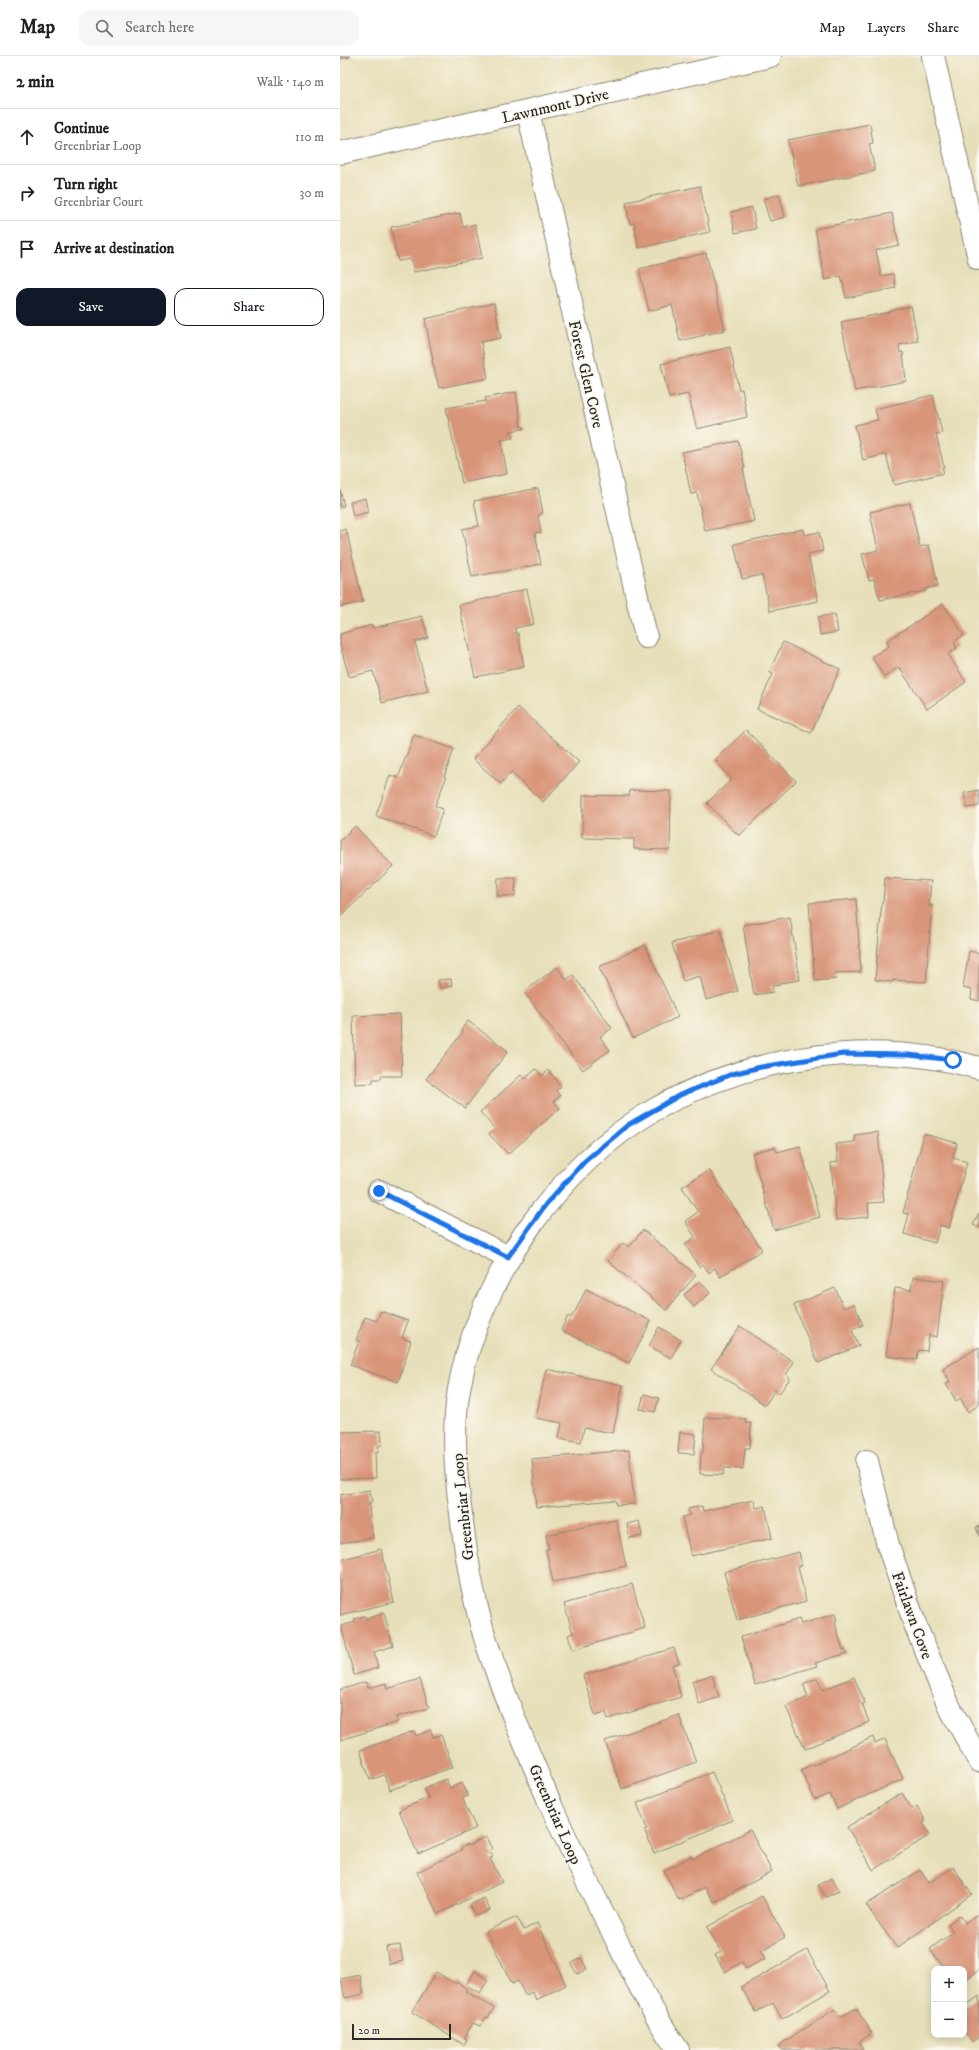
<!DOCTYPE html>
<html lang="en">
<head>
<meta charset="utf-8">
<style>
	:root { --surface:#fff; --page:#f6f6f6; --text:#202124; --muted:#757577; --line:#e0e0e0; --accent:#111827 }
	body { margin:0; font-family:"IM FELL DW Pica",serif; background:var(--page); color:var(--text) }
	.controls { position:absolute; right:12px; bottom:12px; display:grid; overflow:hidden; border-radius:8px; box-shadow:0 2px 10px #0003 }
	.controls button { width:36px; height:36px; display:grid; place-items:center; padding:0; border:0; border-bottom:1px solid var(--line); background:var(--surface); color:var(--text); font:20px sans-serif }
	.scale { position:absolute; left:12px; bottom:10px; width:99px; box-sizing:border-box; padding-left:4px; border:2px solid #2b2b2b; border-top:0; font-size:11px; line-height:14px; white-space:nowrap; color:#2b2b2b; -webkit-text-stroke:3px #fbf7ec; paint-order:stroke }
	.stop { position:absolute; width:12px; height:12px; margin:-9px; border:3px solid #1a73e8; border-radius:50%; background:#fff }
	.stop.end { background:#1a73e8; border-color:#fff; box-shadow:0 1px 4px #0008 }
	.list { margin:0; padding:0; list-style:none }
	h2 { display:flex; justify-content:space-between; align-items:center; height:52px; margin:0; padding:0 16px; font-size:17px }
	h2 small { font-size:13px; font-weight:400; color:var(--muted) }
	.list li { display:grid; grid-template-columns:26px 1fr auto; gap:12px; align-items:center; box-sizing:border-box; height:56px; padding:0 16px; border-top:1px solid var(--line) }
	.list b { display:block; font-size:15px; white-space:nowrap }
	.list p { margin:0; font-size:13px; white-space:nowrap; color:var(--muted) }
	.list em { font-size:13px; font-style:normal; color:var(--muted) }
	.actions { display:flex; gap:8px; padding:12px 16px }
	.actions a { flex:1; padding:9px 0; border:1px solid var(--accent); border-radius:12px; text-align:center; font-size:14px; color:var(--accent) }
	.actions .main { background:var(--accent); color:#fff }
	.icon { flex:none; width:22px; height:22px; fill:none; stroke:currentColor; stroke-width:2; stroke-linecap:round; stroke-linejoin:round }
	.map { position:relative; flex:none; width:639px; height:1994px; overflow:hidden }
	header { display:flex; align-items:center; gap:24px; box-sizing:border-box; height:56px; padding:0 20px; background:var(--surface); border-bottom:1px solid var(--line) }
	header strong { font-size:19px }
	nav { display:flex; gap:22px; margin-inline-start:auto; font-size:14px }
	.search { width:280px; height:36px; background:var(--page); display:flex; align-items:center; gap:10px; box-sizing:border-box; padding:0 14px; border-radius:12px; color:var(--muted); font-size:15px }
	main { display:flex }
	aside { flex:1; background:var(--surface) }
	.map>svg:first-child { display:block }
	.building { fill:#d99579 }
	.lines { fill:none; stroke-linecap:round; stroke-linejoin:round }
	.street-casing { stroke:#898572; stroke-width:24 }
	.secondary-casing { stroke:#898572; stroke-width:24 }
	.street { stroke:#fff; stroke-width:22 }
	.secondary { stroke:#fff; stroke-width:22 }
	.route { stroke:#1a73e8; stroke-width:5 }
	.labels { text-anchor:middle; stroke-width:3.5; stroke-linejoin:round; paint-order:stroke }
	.street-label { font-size:16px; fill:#2b2b2b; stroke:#fbf7ec }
</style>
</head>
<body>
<header>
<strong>Map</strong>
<div class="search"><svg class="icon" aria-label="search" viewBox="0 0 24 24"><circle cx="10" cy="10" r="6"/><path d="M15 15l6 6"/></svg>Search here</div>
<nav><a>Map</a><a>Layers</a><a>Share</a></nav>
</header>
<main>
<aside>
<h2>2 min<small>Walk · 140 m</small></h2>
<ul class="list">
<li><svg class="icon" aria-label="ahead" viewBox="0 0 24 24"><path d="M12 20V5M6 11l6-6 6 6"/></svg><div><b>Continue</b><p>Greenbriar Loop</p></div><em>110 m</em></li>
<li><svg class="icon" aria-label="right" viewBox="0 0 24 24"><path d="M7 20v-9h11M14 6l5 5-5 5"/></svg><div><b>Turn right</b><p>Greenbriar Court</p></div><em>30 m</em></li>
<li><svg class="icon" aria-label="arrive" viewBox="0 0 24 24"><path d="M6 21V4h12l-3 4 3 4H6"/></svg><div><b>Arrive at destination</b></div></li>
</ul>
<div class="actions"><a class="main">Save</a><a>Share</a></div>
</aside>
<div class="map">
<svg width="639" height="1994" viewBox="0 0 639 1994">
	<rect width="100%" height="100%" fill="#fbf7ec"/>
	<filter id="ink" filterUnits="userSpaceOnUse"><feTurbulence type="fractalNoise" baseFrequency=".025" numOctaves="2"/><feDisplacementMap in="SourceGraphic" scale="8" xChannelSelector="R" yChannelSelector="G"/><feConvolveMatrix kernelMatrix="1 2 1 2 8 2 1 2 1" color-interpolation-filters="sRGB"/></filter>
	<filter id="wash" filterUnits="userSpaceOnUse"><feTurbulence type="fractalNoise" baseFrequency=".012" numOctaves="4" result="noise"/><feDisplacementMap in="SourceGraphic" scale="16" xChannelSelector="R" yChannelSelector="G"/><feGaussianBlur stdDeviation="0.9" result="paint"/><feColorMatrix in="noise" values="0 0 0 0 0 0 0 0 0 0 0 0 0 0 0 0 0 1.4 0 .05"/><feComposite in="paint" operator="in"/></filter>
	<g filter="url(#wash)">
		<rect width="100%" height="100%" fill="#e7dfb9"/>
		<g id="blocks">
			<g class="building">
				<path d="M 0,0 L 10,0 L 10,1 L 0,3 Z"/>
				<path d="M 530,68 L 533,87 L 529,88 L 535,115 L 458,130 L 448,84 Z"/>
				<path d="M 360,130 L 370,176 L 299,192 L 294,167 L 290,168 L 286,146 Z"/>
				<path d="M 439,138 L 445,161 L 430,165 L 423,143 Z"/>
				<path d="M 412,151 L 416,173 L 395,177 L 391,156 Z"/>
				<path d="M 120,157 L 123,171 L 135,168 L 142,202 L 74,216 L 71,203 L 58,205 L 51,171 Z"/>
				<path d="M 552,157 L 559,189 L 536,194 L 541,220 L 553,218 L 556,232 L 506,242 L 501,220 L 485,224 L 475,173 Z"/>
				<path d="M 366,197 L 385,274 L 340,285 L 332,249 L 309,255 L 299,213 Z"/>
				<path d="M 154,247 L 161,282 L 141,286 L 148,322 L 99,332 L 92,304 L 93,304 L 85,263 Z"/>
				<path d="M 571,250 L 578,285 L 559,289 L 560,297 L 563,296 L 566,325 L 515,335 L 501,266 L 550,256 L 550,255 Z"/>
				<path d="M 390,291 L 399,334 L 402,333 L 407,361 L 357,373 L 348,338 L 329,342 L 321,308 Z"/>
				<path d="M 176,336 L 181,371 L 184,371 L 184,373 L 170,375 L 173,382 L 161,384 L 167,418 L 122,427 L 106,352 L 146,345 L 145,342 Z"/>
				<path d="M 593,339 L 602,377 L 596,378 L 604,411 L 602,411 L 604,417 L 554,429 L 546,398 L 523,404 L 515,369 L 538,364 L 535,353 Z"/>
				<path d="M 398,385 L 405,412 L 403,412 L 414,465 L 365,475 L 357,437 L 351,438 L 342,396 Z"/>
				<path d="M 198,432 L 203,457 L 198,459 L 201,476 L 195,477 L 201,508 L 132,521 L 122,473 L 139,470 L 134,445 Z"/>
				<path d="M 0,433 L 4,450 L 0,451 Z"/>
				<path d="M 25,442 L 28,456 L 13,460 L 10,446 Z"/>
				<path d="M 570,447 L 580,491 L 589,489 L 598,530 L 586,533 L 586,535 L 540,544 L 534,523 L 529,524 L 522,498 L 538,494 L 530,456 Z"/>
				<path d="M 6,473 L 23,546 L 0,551 L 0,475 Z"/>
				<path d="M 463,473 L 464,479 L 479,476 L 483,495 L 468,498 L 478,545 L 430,555 L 422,519 L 402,523 L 394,488 Z"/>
				<path d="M 187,533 L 194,568 L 175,572 L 176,578 L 178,577 L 184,611 L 135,621 L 119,549 Z"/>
				<path d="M 603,548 L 624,579 L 614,586 L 617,592 L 608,598 L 626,626 L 587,653 L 559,611 L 544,621 L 532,601 L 549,590 L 547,585 Z"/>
				<path d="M 495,558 L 498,576 L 480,579 L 478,561 Z"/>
				<path d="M 82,560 L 88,582 L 75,586 L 88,635 L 42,647 L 33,615 L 9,621 L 0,588 L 0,578 L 32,569 L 33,572 Z"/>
				<path d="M 443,586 L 500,613 L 471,677 L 417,653 L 433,618 L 429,616 Z"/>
				<path d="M 178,651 L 239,706 L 203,746 L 171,716 L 161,728 L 133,703 Z"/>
				<path d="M 406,674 L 456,725 L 399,780 L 367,747 L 392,723 L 375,704 Z"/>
				<path d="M 74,679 L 114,693 L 104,721 L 106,722 L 95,750 L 103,753 L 94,780 L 36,760 L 50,719 L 58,722 Z"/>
				<path d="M 290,734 L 331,735 L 330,794 L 294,793 L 294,783 L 242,782 L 243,739 L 289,740 Z"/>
				<path d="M 639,734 L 639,750 L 627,752 L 624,737 Z"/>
				<path d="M 15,770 L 53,810 L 0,861 L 0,785 Z"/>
				<path d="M 158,822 L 176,822 L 175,840 L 157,840 Z"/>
				<path d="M 545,822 L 591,825 L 589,850 L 592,849 L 586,926 L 553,924 L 553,926 L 535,924 L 542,845 L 543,845 Z"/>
				<path d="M 516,843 L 521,916 L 495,917 L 496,923 L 475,925 L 469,847 Z"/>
				<path d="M 450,861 L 460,924 L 440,927 L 440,929 L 432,930 L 433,936 L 414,939 L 403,869 Z"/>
				<path d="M 380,874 L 398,935 L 366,944 L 360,920 L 343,925 L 332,887 Z"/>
				<path d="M 305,889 L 338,961 L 293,982 L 259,911 Z"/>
				<path d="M 629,895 L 639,897 L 639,945 L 631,943 L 632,934 L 623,932 Z"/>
				<path d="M 217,911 L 226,924 L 233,919 L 272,972 L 260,981 L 270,994 L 243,1014 L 184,936 Z"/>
				<path d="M 111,923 L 112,930 L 100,932 L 98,924 Z"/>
				<path d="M 60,958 L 62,1020 L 41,1020 L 41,1023 L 33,1023 L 33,1027 L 15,1028 L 13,960 Z"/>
				<path d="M 128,965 L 168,995 L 125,1052 L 86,1023 L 123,976 L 121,974 Z"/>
				<path d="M 196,1013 L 202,1020 L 208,1014 L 221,1030 L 216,1035 L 220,1040 L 214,1045 L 220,1052 L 168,1098 L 149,1078 L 155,1073 L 140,1056 L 181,1019 L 185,1023 Z"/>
				<path d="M 538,1076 L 544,1146 L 528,1147 L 529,1161 L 496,1164 L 491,1107 L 498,1106 L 496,1088 L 515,1086 L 514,1079 Z"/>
				<path d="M 584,1078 L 617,1087 L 613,1102 L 627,1106 L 609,1172 L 600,1169 L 595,1187 L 564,1178 L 569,1158 L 563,1157 Z"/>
				<path d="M 460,1090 L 480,1161 L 434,1174 L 412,1097 L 435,1091 L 437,1096 Z"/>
				<path d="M 369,1114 L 422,1194 L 380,1221 L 375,1212 L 369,1217 L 363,1208 L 359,1211 L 345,1188 L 355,1181 L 345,1165 L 358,1156 L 342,1131 Z"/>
				<path d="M 639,1157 L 639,1172 L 633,1169 Z"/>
				<path d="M 303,1174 L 356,1219 L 326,1254 L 268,1205 L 283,1187 L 289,1191 Z"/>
				<path d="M 573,1221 L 604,1225 L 597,1281 L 589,1279 L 587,1295 L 578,1294 L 577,1304 L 546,1300 L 555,1232 L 571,1234 Z"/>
				<path d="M 360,1225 L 370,1237 L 354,1251 L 344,1239 Z"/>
				<path d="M 495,1232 L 504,1252 L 514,1248 L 523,1269 L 512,1274 L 519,1290 L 478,1307 L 454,1249 Z"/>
				<path d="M 246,1233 L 311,1265 L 289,1307 L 221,1274 L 228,1260 L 231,1262 L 236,1254 Z"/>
				<path d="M 41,1255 L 68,1265 L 62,1282 L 71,1285 L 58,1326 L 10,1309 L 19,1285 L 16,1284 L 25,1261 L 37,1265 Z"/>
				<path d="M 400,1270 L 454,1306 L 446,1319 L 450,1322 L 446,1328 L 439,1338 L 435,1334 L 425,1349 L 371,1313 Z"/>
				<path d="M 319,1271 L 341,1284 L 331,1302 L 309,1290 Z"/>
				<path d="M 639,1291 L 639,1349 L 628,1356 L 620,1342 L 616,1345 L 606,1328 L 610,1326 L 603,1313 Z"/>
				<path d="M 206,1313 L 283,1329 L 273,1377 L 244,1372 L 241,1386 L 219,1382 L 222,1367 L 196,1362 Z"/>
				<path d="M 304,1338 L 319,1342 L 315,1356 L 300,1353 Z"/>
				<path d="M 365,1361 L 406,1363 L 405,1367 L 411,1367 L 410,1392 L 405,1392 L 403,1413 L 384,1412 L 383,1419 L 360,1418 L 361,1397 L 363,1397 Z"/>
				<path d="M 41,1375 L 42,1389 L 38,1390 L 38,1397 L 35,1397 L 36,1422 L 0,1423 L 0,1376 Z"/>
				<path d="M 340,1376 L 356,1378 L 354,1398 L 338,1397 Z"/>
				<path d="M 289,1394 L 294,1448 L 276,1449 L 275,1444 L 196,1451 L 192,1403 Z"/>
				<path d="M 30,1434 L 32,1447 L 29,1447 L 30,1453 L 29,1453 L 33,1482 L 0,1487 L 0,1439 Z"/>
				<path d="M 414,1444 L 416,1452 L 425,1450 L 432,1482 L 351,1500 L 342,1461 L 350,1459 L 348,1453 L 362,1450 L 363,1455 Z"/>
				<path d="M 276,1464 L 286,1510 L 213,1526 L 206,1494 L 209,1493 L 206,1479 Z"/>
				<path d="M 299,1465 L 302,1480 L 289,1482 L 287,1468 Z"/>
				<path d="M 639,1470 L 639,1480 L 636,1471 Z"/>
				<path d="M 41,1493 L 54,1546 L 0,1559 L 0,1504 Z"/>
				<path d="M 459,1496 L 462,1510 L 458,1510 L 466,1545 L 397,1564 L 384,1516 Z"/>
				<path d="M 292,1528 L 305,1572 L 233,1594 L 228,1579 L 233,1577 L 224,1548 Z"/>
				<path d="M 44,1557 L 53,1590 L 34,1596 L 38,1612 L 14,1619 L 1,1570 L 15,1566 L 14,1563 L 25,1560 L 26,1563 Z"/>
				<path d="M 495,1558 L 497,1565 L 495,1567 L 503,1594 L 505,1593 L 507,1597 L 475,1607 L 477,1610 L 415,1629 L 401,1581 L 459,1563 L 461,1568 Z"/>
				<path d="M 334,1592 L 339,1607 L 332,1609 L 341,1641 L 268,1663 L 266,1656 L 255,1659 L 243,1619 Z"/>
				<path d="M 372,1619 L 379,1641 L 359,1648 L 352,1625 Z"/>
				<path d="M 514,1621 L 525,1647 L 522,1648 L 529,1666 L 465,1693 L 446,1651 L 468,1641 L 463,1628 L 477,1622 L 483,1634 Z"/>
				<path d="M 80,1623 L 89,1652 L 56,1661 L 58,1666 L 0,1684 L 0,1634 L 26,1626 L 28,1632 L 46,1627 L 47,1633 Z"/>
				<path d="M 339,1659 L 356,1706 L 282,1733 L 265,1685 Z"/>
				<path d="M 91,1674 L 93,1681 L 101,1679 L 113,1711 L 50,1734 L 44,1719 L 30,1724 L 20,1694 L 74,1675 L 76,1680 Z"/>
				<path d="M 533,1681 L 535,1688 L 545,1683 L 563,1723 L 497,1753 L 490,1738 L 475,1744 L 461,1714 L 473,1708 L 474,1709 Z"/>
				<path d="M 372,1716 L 393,1764 L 314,1797 L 304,1774 L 307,1773 L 297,1747 Z"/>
				<path d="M 106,1723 L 110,1732 L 122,1727 L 128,1740 L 123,1742 L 125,1749 L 136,1772 L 78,1798 L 59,1754 L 88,1742 L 84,1732 Z"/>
				<path d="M 562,1737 L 572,1753 L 577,1750 L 586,1765 L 583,1767 L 590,1779 L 533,1814 L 507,1771 Z"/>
				<path d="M 410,1774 L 432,1816 L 374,1846 L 365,1831 L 339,1844 L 324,1815 L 352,1800 L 353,1803 Z"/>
				<path d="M 146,1781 L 152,1793 L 150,1794 L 153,1801 L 150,1802 L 162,1826 L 98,1858 L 77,1816 L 122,1794 L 121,1792 L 127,1788 L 128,1790 Z"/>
				<path d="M 613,1811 L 632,1838 L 557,1892 L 526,1849 L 580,1814 L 589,1827 Z"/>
				<path d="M 492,1822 L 499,1835 L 486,1841 L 478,1829 Z"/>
				<path d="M 422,1840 L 445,1881 L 421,1895 L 426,1902 L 406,1913 L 402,1906 L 385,1916 L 375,1899 L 381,1896 L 367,1871 Z"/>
				<path d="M 144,1842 L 150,1854 L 136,1860 L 130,1849 Z"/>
				<path d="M 639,1857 L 639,1914 L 624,1925 L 624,1913 L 605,1913 L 590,1893 L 613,1876 L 608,1868 L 620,1859 L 625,1867 Z"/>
				<path d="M 177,1861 L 184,1874 L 197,1867 L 226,1929 L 196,1944 L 193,1936 L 185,1939 L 178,1925 L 172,1928 L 146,1875 Z"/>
				<path d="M 60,1889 L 63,1905 L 49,1908 L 46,1891 Z"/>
				<path d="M 467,1894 L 490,1935 L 442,1963 L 433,1947 L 416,1956 L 401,1931 Z"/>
				<path d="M 241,1902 L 247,1913 L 237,1918 L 231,1908 Z"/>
				<path d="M 135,1915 L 148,1924 L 140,1937 L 126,1929 Z"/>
				<path d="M 96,1916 L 116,1928 L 117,1926 L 127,1933 L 125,1935 L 154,1952 L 148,1962 L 146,1961 L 140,1970 L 133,1967 L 124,1982 L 127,1983 L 124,1989 L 72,1956 Z"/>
				<path d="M 20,1919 L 24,1938 L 5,1942 L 1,1923 Z"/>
				<path d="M 639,1940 L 639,1981 L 632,1986 L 624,1975 L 624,1951 Z"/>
				<path d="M 516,1952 L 532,1977 L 519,1986 L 523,1992 L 519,1994 L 441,1994 L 438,1990 L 495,1953 L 501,1961 Z"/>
			</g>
		</g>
	</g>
	<g filter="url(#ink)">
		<use href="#blocks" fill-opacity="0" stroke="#898572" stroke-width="1"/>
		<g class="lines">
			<g class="street-casing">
				<g id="street">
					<path d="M 593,0 L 639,203"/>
					<path d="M 188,55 L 306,581"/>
					<path d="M 39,1135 L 168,1201"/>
					<path d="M 527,1405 L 548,1489 L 576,1571 L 609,1650 L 639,1705"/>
					<path d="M 338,1994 C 311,1956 291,1913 270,1871 C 249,1830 228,1788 209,1745 C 186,1691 163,1638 145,1582 C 133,1542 126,1500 121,1458 C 115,1417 112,1374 119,1333 C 129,1276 155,1220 188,1173 C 222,1125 263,1084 314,1054 C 409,999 533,982 639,1012"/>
				</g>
			</g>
			<g class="secondary-casing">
				<path id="secondary" d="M 0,97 L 430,0"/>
			</g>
			<use href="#street" class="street"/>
			<use href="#secondary" class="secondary"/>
		</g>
	</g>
	<g class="lines" filter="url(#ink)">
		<path class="route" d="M 39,1135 L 168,1201 L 206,1148 L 245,1105 L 288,1069 L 340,1039 L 392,1018 L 421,1011 L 503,998 L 569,999 L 613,1004"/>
	</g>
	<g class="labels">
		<g class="street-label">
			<text transform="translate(215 49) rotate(-13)" y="6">Lawnmont Drive</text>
			<text transform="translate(247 318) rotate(77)" y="6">Forest Glen Cove</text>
			<text transform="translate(122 1451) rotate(-96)" y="6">Greenbriar Loop</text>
			<text transform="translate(573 1559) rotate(70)" y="6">Fairlawn Cove</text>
			<text transform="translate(216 1758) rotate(66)" y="6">Greenbriar Loop</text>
		</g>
	</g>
</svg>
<div class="controls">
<button>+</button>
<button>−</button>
</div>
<div class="scale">20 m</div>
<div class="stop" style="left:613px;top:1004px"></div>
<div class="stop end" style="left:39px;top:1135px"></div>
</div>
</main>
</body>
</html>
